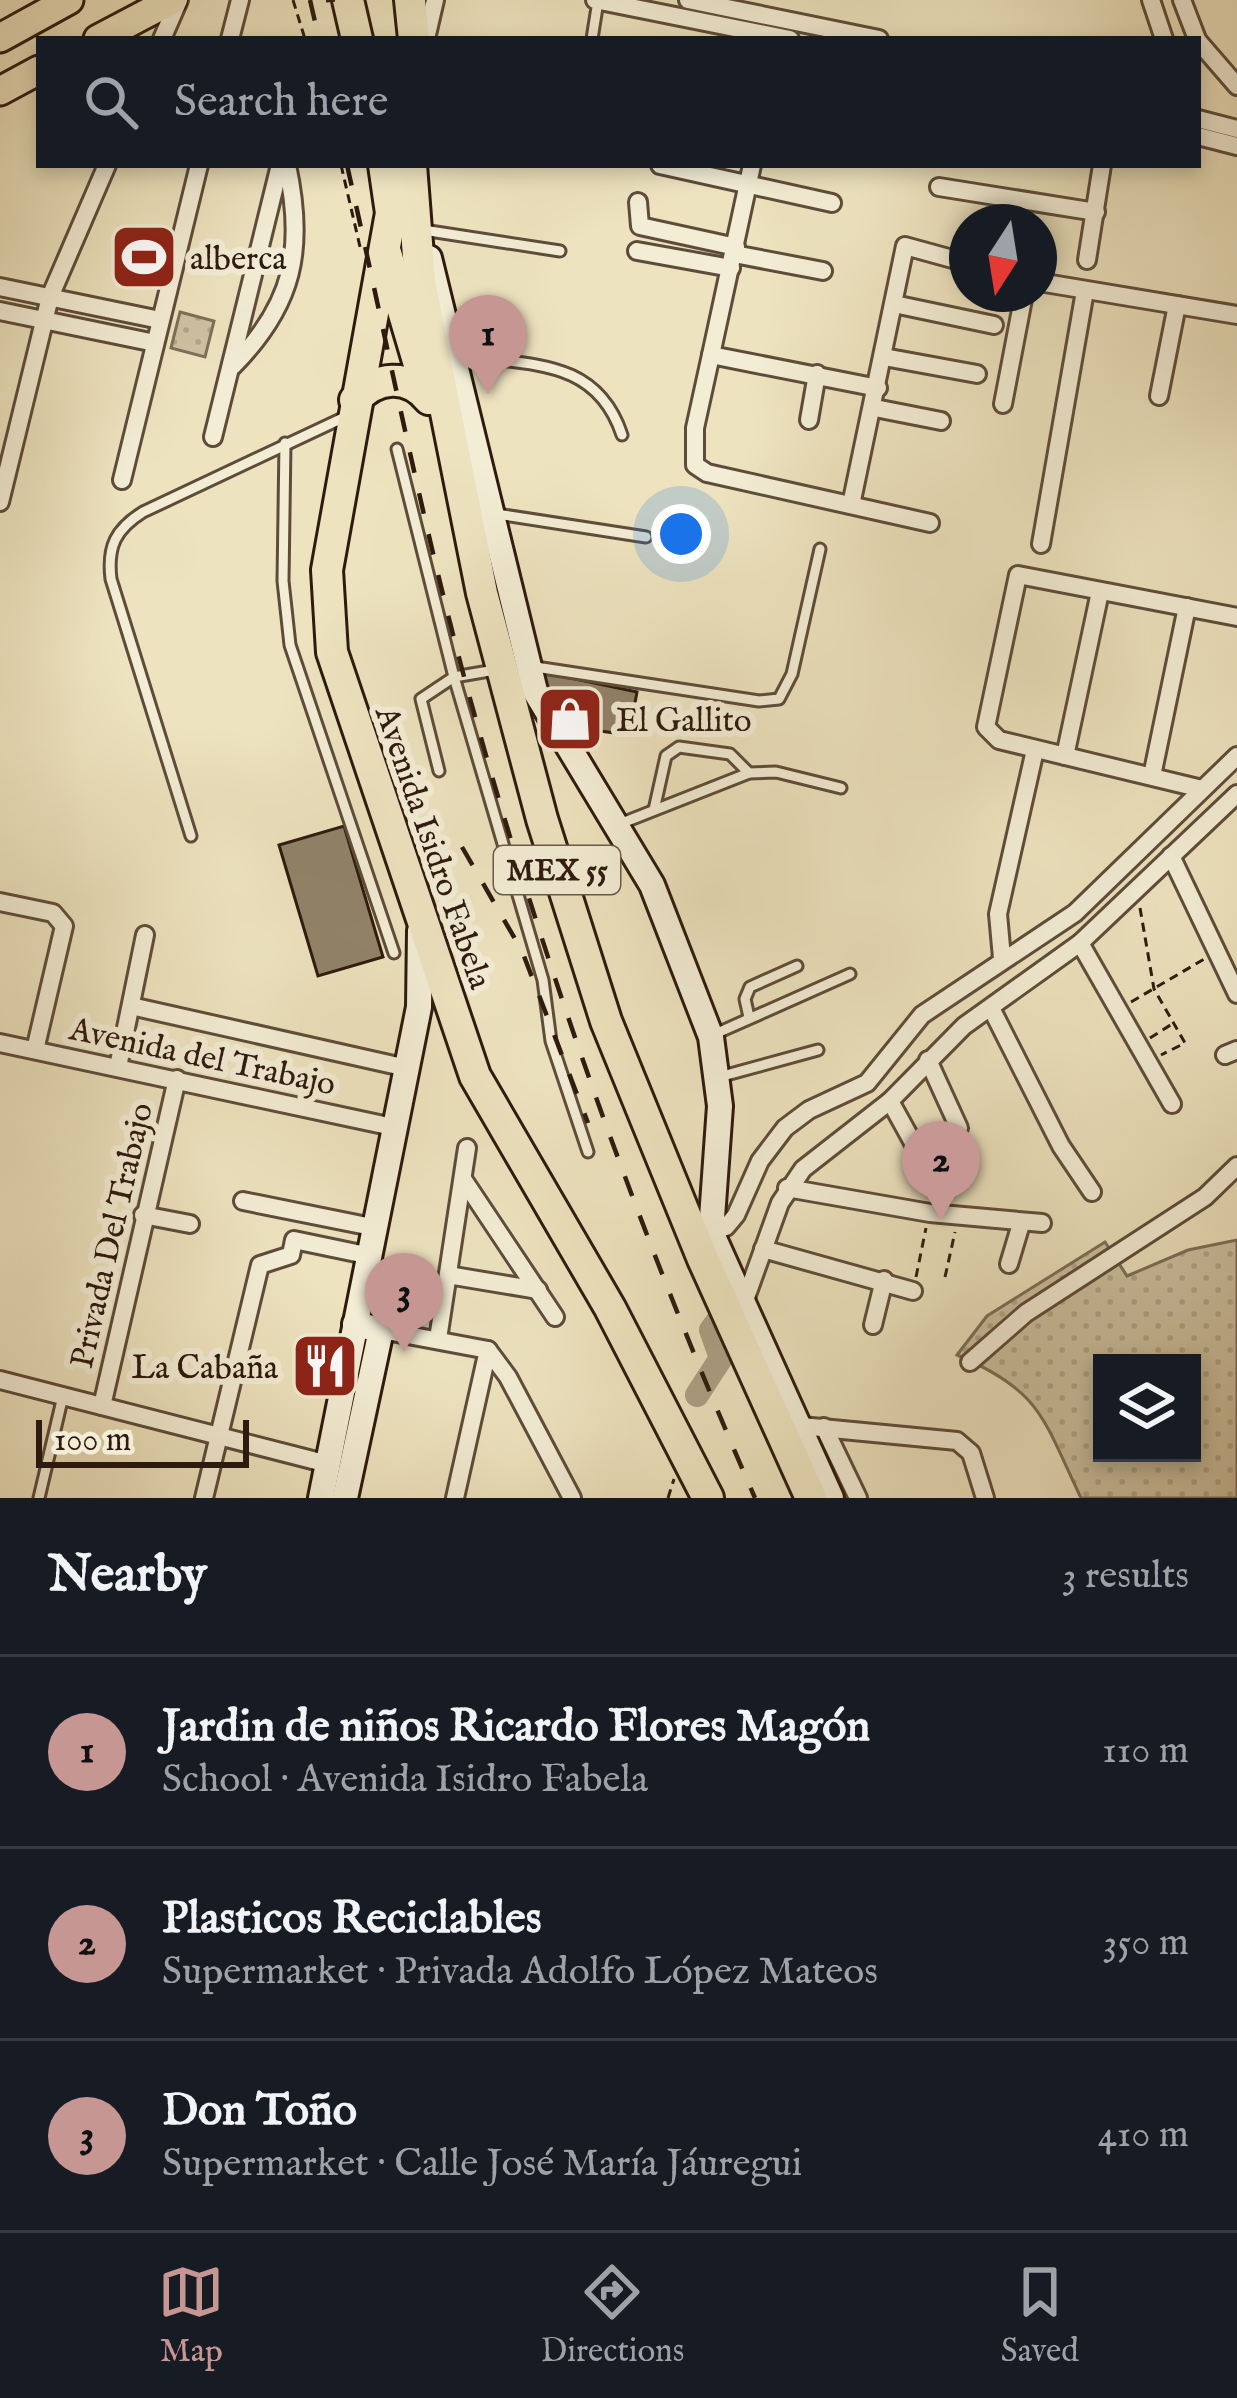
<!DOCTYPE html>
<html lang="en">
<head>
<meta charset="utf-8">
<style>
	:root { --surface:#171b24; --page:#20242c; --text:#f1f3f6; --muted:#9ea1a6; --line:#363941; --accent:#c59692 }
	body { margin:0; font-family:"IM FELL English",serif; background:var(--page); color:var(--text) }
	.controls { position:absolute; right:36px; bottom:36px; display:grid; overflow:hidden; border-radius:0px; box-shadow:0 6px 18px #0003 }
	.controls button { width:108px; height:108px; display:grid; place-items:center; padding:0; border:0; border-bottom:3px solid var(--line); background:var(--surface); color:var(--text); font:60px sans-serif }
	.compass { position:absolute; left:949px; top:204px; width:108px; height:108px; border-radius:50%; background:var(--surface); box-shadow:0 6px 18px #0003; rotate:192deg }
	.scale { position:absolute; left:36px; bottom:30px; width:213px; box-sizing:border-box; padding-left:12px; border:6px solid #2e1a0e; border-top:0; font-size:33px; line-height:42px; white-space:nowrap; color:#2e1a0e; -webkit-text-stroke:9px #f3edd5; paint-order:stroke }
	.you { position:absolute; left:681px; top:534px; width:42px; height:42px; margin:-30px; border:9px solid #fff; border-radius:50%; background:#1a73e8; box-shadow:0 0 0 18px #1a73e833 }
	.badge { display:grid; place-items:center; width:78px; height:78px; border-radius:50%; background:var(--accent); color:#111; font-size:39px; font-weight:700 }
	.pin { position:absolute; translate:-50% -99px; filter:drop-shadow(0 3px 6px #0008) }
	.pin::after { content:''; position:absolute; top:63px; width:42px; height:36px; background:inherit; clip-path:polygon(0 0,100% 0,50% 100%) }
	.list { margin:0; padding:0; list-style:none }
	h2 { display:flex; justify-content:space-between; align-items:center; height:156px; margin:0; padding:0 48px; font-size:51px }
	h2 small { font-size:39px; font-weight:400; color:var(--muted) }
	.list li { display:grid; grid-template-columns:78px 1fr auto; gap:36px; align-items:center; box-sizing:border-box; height:192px; padding:0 48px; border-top:3px solid var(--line) }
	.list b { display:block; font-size:45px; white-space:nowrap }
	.list p { margin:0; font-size:39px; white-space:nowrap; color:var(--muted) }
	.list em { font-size:39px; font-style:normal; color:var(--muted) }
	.icon { flex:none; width:66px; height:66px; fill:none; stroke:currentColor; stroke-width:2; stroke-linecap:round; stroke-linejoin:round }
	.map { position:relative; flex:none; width:1237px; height:1498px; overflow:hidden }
	.search { position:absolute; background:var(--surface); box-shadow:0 6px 18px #0003; left:36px; right:36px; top:36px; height:132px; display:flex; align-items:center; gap:30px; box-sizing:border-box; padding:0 42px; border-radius:0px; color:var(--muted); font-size:45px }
	.sheet { height:732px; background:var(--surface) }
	nav { display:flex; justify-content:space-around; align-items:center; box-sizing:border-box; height:168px; border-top:3px solid var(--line); background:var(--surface); font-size:33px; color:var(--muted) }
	nav a { display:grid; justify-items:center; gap:6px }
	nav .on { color:var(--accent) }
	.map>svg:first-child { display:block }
	.park { fill:url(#park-dots); stroke:#7e6e58; stroke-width:3; fill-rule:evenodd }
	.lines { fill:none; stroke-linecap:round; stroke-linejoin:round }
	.river { stroke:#ac9f83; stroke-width:24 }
	.building { fill:#91836a; stroke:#2e1a0e; stroke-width:3 }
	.lane-casing { stroke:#5e4c3a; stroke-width:15 }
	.street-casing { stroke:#5e4c3a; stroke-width:22 }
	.secondary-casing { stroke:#2e1a0e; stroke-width:30 }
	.primary-casing { stroke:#2e1a0e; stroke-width:33 }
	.highway-casing { stroke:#2e1a0e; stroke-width:36 }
	.path { stroke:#2e1a0e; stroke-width:3; stroke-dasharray:9 6; stroke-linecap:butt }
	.lane { stroke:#f3edd5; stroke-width:9 }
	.street { stroke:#f3edd5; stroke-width:16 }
	.secondary { stroke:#f3edd5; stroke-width:24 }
	.primary { stroke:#ede3bf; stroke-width:27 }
	.highway { stroke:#ede3bf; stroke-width:30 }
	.rail { stroke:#2e1a0e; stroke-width:4.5; stroke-dasharray:21 21; stroke-linecap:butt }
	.path-bridge { stroke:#2e1a0e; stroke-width:3; stroke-dasharray:9 6; stroke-linecap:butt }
	.labels { text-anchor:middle; stroke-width:12; stroke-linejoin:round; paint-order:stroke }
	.shield { fill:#f3edd5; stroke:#69594a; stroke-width:3 }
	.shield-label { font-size:30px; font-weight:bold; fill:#2e1a0e }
	.poi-label { font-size:33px; fill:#2e1a0e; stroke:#f3edd5; text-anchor:start }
	.street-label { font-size:33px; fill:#2e1a0e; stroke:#f3edd5 }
</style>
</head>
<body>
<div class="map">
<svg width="1237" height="1498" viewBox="0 0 1237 1498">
	<defs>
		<pattern id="park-dots" width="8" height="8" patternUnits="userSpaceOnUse" patternTransform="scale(3)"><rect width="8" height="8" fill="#cdc1a1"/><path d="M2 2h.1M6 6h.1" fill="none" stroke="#b0a589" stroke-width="1.8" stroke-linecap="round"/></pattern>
	</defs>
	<rect width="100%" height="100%" fill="#ede3bf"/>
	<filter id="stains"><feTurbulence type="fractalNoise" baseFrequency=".00167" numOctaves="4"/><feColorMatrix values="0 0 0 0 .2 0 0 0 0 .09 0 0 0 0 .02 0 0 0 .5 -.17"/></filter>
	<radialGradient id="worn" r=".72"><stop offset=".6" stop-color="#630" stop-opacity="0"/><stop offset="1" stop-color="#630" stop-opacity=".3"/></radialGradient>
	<g class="park">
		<path d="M 180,312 L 214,321 L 205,357 L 171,348 Z"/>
		<path d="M 1237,1240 L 1237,1498 L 1081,1498 C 1043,1419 1042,1391 957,1355 L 987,1316 L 1105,1242 L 1127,1276 L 1188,1250 ZM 1102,1363 L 1192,1363 L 1192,1453 L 1102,1453 Z"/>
	</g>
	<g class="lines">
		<path class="river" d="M 697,1395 L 721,1358 L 711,1330 L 719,1319"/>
	</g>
	<g class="building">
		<path d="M 537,671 L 637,692 L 629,735 L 564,726 L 566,713 L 552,710 Z"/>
		<path d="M 344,826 L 383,957 L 318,976 L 279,845 Z"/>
	</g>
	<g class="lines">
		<g class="lane-casing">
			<g id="lane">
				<path d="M 592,39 L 598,1"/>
				<path d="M 423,230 L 560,251"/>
				<path d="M 458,355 C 529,366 596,357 622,435"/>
				<path d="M 285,443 L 283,581 L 290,645 L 394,953"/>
				<path d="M 397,449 L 454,677 L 495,670"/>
				<path d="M 497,514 L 646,537"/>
				<path d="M 529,666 L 759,701 L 779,699 L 792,674 L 820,549"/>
				<path d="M 439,771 L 421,699 L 454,677 L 543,980 L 551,1041 L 588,1152"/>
				<path d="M 654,810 L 666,756 L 679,747 L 730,754 L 749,773"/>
				<path d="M 617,825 L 749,773 L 776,772 L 841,788"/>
				<path d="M 191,836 L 111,579 C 107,546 116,529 143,512 L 347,416"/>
				<path d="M 749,1017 L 745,999 L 750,987 L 797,966"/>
				<path d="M 715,1034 L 850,974"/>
				<path d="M 719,1077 L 818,1050"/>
				<path d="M 39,1498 L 63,1396"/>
			</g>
		</g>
		<g class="street-casing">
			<g id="street">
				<path d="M 595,0 L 790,39"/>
				<path d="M 688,0 L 879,39"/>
				<path d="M 1151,0 L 1164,39"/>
				<path d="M 1182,0 L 1197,39"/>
				<path d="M 162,39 L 179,0"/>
				<path d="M 230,39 L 240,0"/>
				<path d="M 426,39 L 435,0"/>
				<path d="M 1198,41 L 1237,86"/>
				<path d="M 1198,119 L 1237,129"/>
				<path d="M 1198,136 L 1237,146"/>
				<path d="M 660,165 L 832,203"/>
				<path d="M 939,187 L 1096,212"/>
				<path d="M 638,202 L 640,226 L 736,247"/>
				<path d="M 637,251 L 731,268"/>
				<path d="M 734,254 L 823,271"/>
				<path d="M 1087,260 L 1102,165"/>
				<path d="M 1039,282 L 1237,315"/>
				<path d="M 0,287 L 160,320"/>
				<path d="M 894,304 L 994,325"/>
				<path d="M 0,311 L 155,343"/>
				<path d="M 711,355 L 752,165"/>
				<path d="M 884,357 L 977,374"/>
				<path d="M 233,366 C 294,304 305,249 287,165"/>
				<path d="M 878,388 L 711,355 L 695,428 L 695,465 L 707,473 L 930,523"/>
				<path d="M 1159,396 L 1177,305"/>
				<path d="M 1003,404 L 1024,294"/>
				<path d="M 875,408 L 941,421"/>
				<path d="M 809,420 L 817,374"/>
				<path d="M 213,437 L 280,165"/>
				<path d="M 122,480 L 199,165"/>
				<path d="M 0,502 L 50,297 L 107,165"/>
				<path d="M 851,505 L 905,246 L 967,263"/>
				<path d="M 1041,544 L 1085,291"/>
				<path d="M 1065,756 L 1100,592"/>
				<path d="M 1152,776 L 1187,607"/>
				<path d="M 1202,789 L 999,740 L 986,727 L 1018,575 L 1237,617"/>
				<path d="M 1171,856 L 1237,994"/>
				<path d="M 0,902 L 53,913 L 64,926 L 35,1050"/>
				<path d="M 1080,943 L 1172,1104"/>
				<path d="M 1002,958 L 998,914 L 1035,750"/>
				<path d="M 131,1006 L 407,1068"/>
				<path d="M 991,1008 L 1061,1146 L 1092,1192"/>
				<path d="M 0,1043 L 393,1127"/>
				<path d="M 1225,1055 L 1237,1050"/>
				<path d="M 928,1060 L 959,1128"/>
				<path d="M 118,1067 L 145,935"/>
				<path d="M 890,1101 L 922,1159"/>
				<path d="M 463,1179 L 555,1317"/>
				<path d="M 787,1188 L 930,1213 L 1042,1223"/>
				<path d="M 243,1201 L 372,1227"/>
				<path d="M 143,1215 L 190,1224"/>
				<path d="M 711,1232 L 726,1227 L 736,1215 L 760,1161 L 785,1128 L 809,1110 L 867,1083 L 922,1015 L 1075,913 L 1237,756"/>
				<path d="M 763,1249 L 913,1291"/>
				<path d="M 1009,1264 L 1021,1224"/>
				<path d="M 448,1275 L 538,1290"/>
				<path d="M 744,1303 L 780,1203 L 803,1169 L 890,1101 L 964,1026 L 1080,943 L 1237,794"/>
				<path d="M 873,1325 L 884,1280"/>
				<path d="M 381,1330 L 488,1350 L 508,1377 L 572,1498"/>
				<path d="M 438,1339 L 467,1148"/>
				<path d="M 970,1362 L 1026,1313 L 1205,1197 L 1237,1166"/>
				<path d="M 0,1380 L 328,1464"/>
				<path d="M 102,1406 L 177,1079"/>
				<path d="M 801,1426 L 957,1441 L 971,1453 L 985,1498"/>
				<path d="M 824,1427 L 858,1498"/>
				<path d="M 204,1498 L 260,1265 L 291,1255 L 294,1240 L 366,1255"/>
				<path d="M 455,1498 L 488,1350"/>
			</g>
		</g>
		<g class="secondary-casing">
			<g id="secondary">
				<path d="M 429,258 L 535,691 L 652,885 L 711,1037 L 720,1106 L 711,1232 L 831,1498"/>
				<path d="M 321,1498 L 419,1007 L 420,931"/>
				<path d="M 345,1498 L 381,1330 L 355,1324"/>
			</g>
		</g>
		<g class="primary-casing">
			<g id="primary">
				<path d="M 0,38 L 69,0"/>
				<path d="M 98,39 L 172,0"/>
				<path d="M 0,91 L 39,70"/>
			</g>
		</g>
		<g class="highway-casing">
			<g id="highway">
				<path d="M 348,0 L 357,39"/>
				<path d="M 410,0 L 414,39"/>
				<path d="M 384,165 L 391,213 L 327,570 L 332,652 L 475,1076 L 610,1308 L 708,1498"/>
				<path d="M 411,165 L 420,282 L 482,593 L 542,819 L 606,1021 L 703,1259 L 811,1498"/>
				<path d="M 386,253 L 420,368"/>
				<path d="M 355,400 C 376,376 408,373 429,399"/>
			</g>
		</g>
		<g class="path">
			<path d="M 293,0 L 305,39"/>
			<path d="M 341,165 L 361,251"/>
			<path d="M 1140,908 L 1154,989 L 1185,1043 L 1161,1055"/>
			<path d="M 1131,1002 L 1206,958"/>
			<path d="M 1150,1038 L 1172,1024"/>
			<path d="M 929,1195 L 977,1143"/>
			<path d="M 916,1277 L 926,1228"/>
			<path d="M 945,1277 L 955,1232"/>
			<path d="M 668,1498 L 674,1479"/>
		</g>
		<use href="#lane" class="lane"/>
		<use href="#street" class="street"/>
		<use href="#secondary" class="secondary"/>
		<use href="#primary" class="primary"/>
		<use href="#highway" class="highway"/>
		<g class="rail">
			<path d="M 310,0 L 319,39"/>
			<path d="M 347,165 C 385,333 418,503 462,669 C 538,952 638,1230 755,1498"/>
			<path d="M 462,847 L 522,951 L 588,1123"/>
		</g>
		<path class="path-bridge" d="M 326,1 L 339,0"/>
	</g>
	<defs>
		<g id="stadium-square" transform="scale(3.45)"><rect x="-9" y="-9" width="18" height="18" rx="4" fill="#8f2418" stroke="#f3edd5"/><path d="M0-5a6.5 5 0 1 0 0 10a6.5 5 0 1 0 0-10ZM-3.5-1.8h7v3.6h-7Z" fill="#fff"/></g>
		<g id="shop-square" transform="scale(3.45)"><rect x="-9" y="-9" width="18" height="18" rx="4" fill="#8f2418" stroke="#f3edd5"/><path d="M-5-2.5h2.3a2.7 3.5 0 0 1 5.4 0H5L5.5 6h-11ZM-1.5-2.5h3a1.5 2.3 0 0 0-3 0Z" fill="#fff"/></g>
		<g id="restaurant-square" transform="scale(3.45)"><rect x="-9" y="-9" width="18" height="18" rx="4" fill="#8f2418" stroke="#f3edd5"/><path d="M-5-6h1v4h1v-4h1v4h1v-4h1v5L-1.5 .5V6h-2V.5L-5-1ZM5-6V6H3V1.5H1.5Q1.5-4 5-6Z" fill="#fff"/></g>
	</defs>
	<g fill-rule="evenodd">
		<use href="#stadium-square" x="144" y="257"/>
		<use href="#shop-square" x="570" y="719"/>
		<use href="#restaurant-square" x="325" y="1366"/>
	</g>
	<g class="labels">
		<rect class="shield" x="494" y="846" width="126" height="48" rx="9"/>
		<g class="shield-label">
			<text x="557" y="880">MEX 55</text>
		</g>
		<g class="poi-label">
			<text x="190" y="269">alberca</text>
			<text x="616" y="731">El Gallito</text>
			<text x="278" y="1378" text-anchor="end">La Cabaña</text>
		</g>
		<g class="street-label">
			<text transform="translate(435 847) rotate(71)" y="12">Avenida Isidro Fabela</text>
			<text transform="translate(203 1055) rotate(12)" y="12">Avenida del Trabajo</text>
			<text transform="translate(110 1235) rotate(-77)" y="12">Privada Del Trabajo</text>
		</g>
	</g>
	<rect width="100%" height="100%" filter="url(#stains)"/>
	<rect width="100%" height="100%" fill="url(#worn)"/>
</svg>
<div class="controls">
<button><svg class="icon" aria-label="layers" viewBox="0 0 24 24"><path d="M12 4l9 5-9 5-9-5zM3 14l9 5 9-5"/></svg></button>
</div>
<svg class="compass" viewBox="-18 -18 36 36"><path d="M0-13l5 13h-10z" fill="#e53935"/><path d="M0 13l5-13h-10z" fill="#9ea1a6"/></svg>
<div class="scale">100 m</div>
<div class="you"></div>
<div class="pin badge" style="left:488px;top:394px">1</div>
<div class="pin badge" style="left:941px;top:1220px">2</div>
<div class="pin badge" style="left:404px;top:1352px">3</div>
<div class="search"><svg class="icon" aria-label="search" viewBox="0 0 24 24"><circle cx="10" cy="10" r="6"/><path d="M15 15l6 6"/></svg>Search here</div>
</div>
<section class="sheet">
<h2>Nearby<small>3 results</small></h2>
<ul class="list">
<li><span class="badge">1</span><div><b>Jardin de niños Ricardo Flores Magón</b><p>School · Avenida Isidro Fabela</p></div><em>110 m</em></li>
<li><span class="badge">2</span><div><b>Plasticos Reciclables</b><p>Supermarket · Privada Adolfo López Mateos</p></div><em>350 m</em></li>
<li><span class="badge">3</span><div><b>Don Toño</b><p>Supermarket · Calle José María Jáuregui</p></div><em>410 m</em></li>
</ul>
</section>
<nav>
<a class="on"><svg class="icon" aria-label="map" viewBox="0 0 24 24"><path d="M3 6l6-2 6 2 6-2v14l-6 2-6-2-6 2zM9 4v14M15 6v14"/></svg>Map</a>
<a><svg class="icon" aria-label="directions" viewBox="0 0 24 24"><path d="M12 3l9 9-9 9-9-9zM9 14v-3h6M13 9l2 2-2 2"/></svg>Directions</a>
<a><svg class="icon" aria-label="saved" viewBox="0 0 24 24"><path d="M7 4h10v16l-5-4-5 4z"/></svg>Saved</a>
</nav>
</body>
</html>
